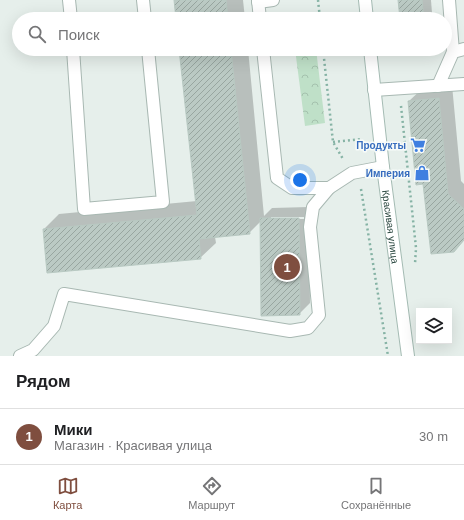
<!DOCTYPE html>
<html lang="ru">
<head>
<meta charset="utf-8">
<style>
	:root { --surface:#fff; --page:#f2f2f2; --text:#202124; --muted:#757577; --line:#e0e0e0; --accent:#7f4e3f }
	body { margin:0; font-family:Arial,sans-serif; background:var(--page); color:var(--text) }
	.controls { position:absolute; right:12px; bottom:12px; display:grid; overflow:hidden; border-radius:0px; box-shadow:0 4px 16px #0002 }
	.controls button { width:36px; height:36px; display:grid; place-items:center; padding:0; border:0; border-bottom:1px solid var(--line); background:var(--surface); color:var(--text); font:20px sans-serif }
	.you { position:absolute; left:300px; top:180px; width:14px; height:14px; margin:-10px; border:3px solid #fff; border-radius:50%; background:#1a73e8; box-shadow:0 0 0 6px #1a73e833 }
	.badge { display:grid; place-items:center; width:26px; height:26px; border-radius:50%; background:var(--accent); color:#fff; font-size:13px; font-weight:700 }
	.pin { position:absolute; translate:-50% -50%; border:2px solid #fff; box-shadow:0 1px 4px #0006 }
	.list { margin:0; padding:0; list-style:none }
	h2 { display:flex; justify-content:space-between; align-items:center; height:52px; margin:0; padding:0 16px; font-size:17px }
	h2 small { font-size:13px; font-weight:400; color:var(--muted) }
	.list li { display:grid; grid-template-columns:26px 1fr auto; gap:12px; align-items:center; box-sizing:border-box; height:56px; padding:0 16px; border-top:1px solid var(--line) }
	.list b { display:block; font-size:15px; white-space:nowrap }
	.list p { margin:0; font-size:13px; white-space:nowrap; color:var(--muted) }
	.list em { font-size:13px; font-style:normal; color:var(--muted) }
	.icon { flex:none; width:22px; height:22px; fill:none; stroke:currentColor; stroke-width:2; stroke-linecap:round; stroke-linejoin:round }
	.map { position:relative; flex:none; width:464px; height:356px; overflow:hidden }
	.search { position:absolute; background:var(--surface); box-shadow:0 4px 16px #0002; left:12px; right:12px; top:12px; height:44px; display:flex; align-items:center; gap:10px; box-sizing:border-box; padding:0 14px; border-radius:22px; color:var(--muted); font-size:15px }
	.sheet { height:108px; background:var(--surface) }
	nav { display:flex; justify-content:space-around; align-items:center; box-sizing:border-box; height:56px; border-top:1px solid var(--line); background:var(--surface); font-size:11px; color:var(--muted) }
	nav a { display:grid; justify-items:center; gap:2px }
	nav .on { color:var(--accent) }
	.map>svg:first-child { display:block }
	.park { fill:url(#park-crowns) }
	.shadow { fill:#0003; fill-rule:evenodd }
	.building { fill:url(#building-hatch); stroke:#b8c9c2 }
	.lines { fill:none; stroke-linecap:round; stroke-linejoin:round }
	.lane-casing { stroke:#a8b8b2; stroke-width:14 }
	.secondary-casing { stroke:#a4bbb3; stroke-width:14 }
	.path { stroke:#86b3a5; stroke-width:2.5; stroke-dasharray:2 3; stroke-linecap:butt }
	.lane { stroke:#fff; stroke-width:12 }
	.secondary { stroke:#fff; stroke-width:12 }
	.labels { text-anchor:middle; stroke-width:3; stroke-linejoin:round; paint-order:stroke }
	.shop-label { font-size:10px; font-weight:bold; fill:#366cbe; stroke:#f7fbf9; text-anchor:end }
	.street-label { font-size:10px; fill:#24423a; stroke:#f7fbf9 }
</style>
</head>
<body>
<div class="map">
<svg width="464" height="356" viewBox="0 0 464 356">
	<defs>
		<pattern id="park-crowns" width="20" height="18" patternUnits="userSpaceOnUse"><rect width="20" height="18" fill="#bfe0c8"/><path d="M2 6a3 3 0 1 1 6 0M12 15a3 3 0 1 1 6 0" fill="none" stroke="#a4c1ad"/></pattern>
		<pattern id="building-hatch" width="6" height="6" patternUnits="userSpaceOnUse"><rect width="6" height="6" fill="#bbcac4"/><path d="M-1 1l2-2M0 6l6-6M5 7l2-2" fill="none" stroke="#98a6a0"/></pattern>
	</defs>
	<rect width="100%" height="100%" fill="#e6efeb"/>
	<path class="park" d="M 295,49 L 316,49 L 325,123 L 305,126 Z"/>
	<g class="shadow">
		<path d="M 175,0 L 243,0 L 245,19 L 177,19 Z"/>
		<path d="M 400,0 L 431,0 L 432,13 L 426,19 L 401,19 Z"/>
		<path d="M 180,49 L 248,49 L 264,216 L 272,208 L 309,207 L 310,303 L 299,314 L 261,221 L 249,233 L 215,237 L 216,243 L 200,258 L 44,229 L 59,214 L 197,201 ZM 271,217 L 304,217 L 304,219 L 271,219 Z"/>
		<path d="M 452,85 L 461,181 L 464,184 L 464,240 L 454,251 L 409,101 L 423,88 Z"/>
	</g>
	<g class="building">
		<path d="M 174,0 L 226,0 L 228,19 L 176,19 Z"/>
		<path d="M 398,0 L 422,0 L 424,19 L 400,19 Z"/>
		<path d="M 179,49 L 231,49 L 250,234 L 199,239 L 201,259 L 47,273 L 43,229 L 197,215 Z"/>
		<path d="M 439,98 L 448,194 L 464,209 L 464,240 L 454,252 L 431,254 L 423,184 L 416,185 L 408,101 Z"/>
		<path d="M 260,218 L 299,218 L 300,315 L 261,316 Z"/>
	</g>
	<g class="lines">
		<g class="lane-casing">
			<g id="lane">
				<path d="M 69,0 L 71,19"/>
				<path d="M 143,0 L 145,19"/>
				<path d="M 258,0 L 260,19"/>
				<path d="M 449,0 L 453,52"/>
				<path d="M 258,2 L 273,0"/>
				<path d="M 73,49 L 84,209 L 163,202 L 148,49"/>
				<path d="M 263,49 L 277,178 L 292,188 L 329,188"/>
				<path d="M 438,86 L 453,52 L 464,49"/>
				<path d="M 374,90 L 464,84"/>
				<path d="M 20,356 L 33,350 L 54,326 L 64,294 L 290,331 L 308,328 L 319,315 L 310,227 L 313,207 L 329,188 L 352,173 L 383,167"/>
			</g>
		</g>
		<g class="secondary-casing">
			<g id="secondary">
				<path d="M 365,0 L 367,19"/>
				<path id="s1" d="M 370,49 L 383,167 L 408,356"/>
			</g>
		</g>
		<g class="path">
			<path d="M 318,0 L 320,19"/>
			<path d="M 323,49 L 333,142 L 343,159"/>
			<path d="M 401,106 L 416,248 L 415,264"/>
			<path d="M 333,142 L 362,139"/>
			<path d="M 361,189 L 388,356"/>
		</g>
		<use href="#lane" class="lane"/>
		<use href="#secondary" class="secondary"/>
	</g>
	<defs>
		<g id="supermarket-bare" transform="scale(1.2)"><path d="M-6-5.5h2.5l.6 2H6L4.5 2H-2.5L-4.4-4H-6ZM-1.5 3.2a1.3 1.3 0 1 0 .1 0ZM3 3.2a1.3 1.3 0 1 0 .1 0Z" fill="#3f7fe0" stroke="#f7fbf9" stroke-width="2.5" paint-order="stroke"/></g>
		<g id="shop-bare" transform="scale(1.2)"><path d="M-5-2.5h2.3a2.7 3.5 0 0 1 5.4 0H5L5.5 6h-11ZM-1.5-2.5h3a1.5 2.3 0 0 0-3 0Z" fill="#3f7fe0" stroke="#f7fbf9" stroke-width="2.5" paint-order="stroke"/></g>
	</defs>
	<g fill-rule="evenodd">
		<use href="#supermarket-bare" x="418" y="145"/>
		<use href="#shop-bare" x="422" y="173"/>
	</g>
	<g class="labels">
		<g class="shop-label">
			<text x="406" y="149">Продукты</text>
			<text x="410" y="177">Империя</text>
		</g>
		<g class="street-label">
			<text dy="4" stroke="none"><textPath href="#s1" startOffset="179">Красивая улица</textPath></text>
		</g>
	</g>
</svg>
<div class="controls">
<button><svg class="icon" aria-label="layers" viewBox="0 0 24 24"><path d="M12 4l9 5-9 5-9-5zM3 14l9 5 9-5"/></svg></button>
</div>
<div class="you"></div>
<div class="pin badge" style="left:287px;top:267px">1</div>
<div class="search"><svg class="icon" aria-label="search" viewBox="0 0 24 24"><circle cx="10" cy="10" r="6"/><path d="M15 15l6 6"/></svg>Поиск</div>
</div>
<section class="sheet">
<h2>Рядом<small></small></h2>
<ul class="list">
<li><span class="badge">1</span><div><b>Мики</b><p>Магазин · Красивая улица</p></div><em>30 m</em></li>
</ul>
</section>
<nav>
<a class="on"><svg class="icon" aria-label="map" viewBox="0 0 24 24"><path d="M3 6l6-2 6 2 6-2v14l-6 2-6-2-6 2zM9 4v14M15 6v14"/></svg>Карта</a>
<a><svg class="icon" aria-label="directions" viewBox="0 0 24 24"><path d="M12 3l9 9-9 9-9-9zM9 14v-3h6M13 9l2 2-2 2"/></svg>Маршрут</a>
<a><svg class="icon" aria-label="saved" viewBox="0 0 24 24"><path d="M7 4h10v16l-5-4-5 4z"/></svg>Сохранённые</a>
</nav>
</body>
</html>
